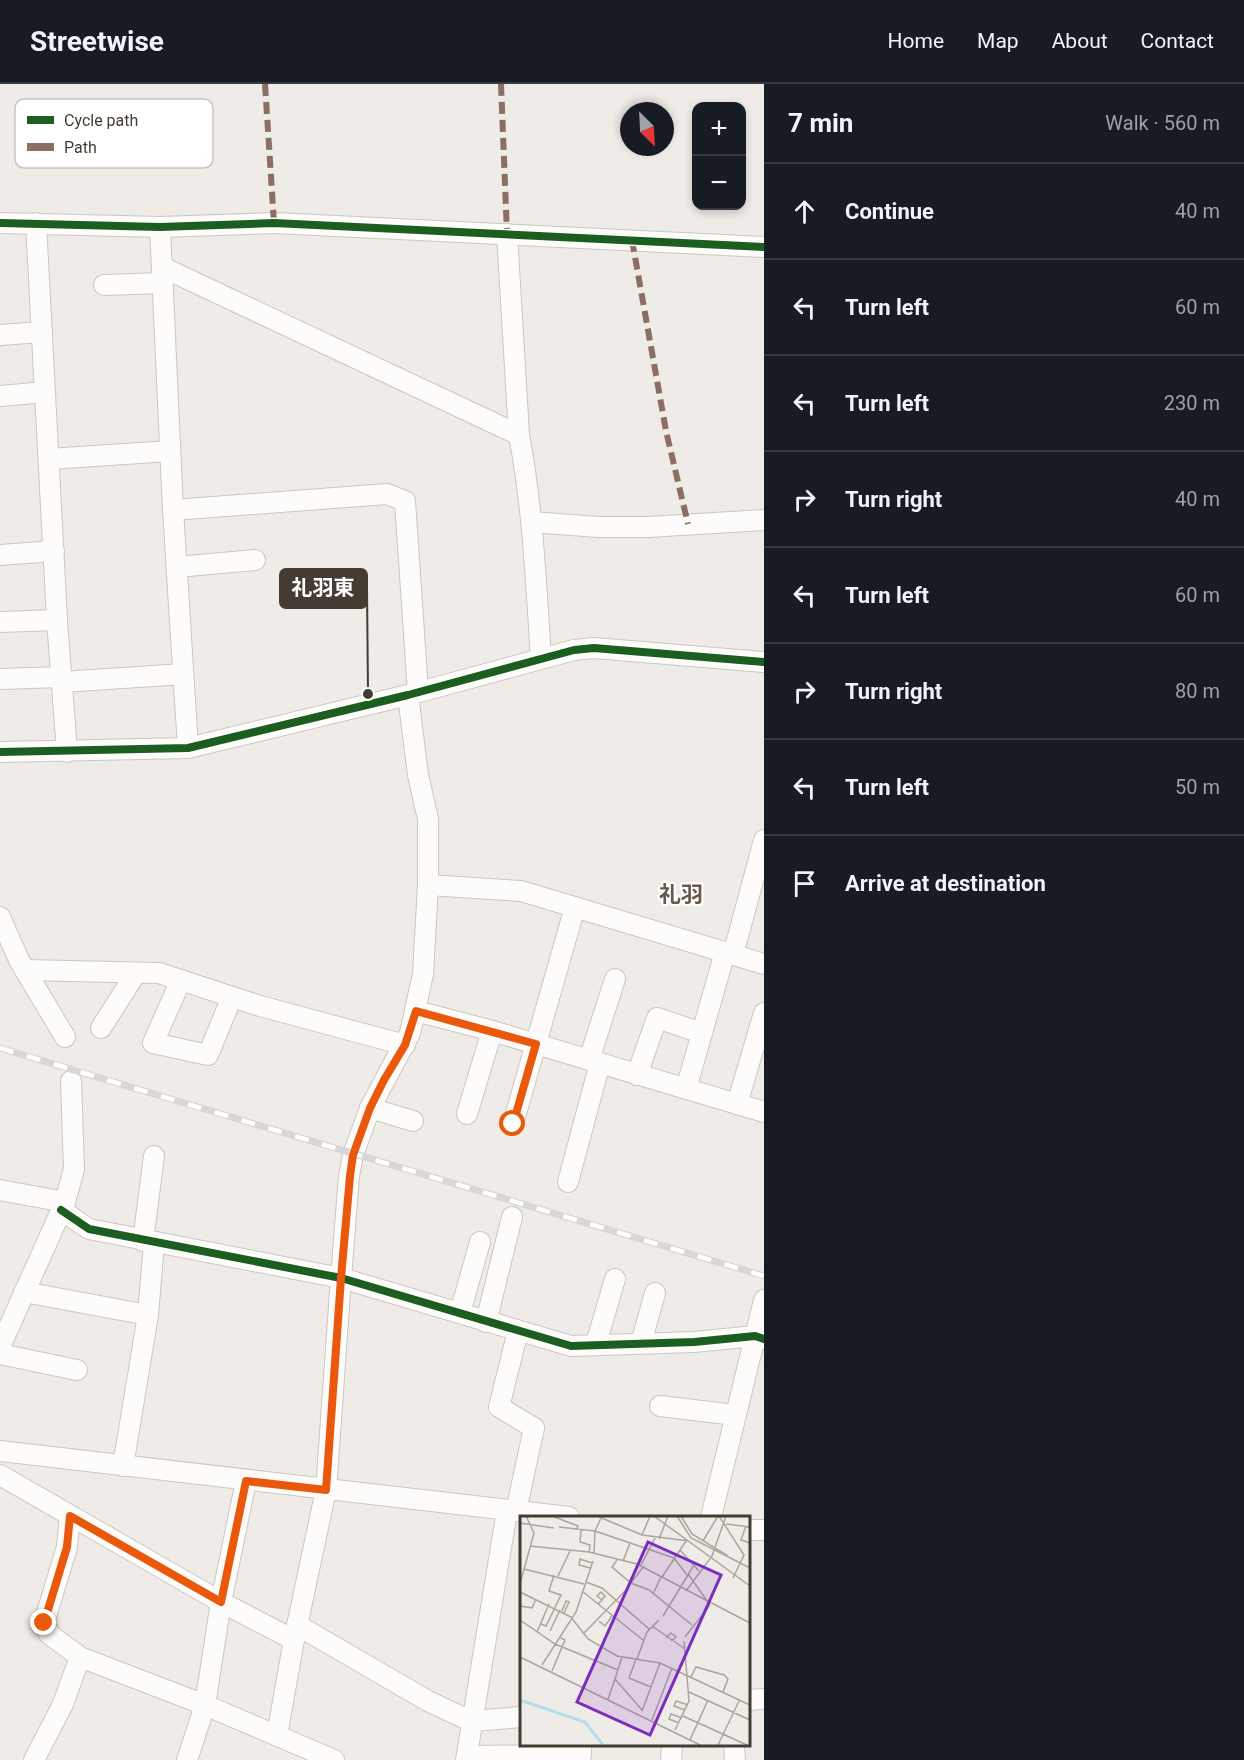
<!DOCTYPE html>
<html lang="en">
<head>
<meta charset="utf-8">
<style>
	:root { --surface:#171b24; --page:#242831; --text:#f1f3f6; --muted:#9ea1a6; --line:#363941 }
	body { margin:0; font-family:Roboto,"Noto Sans JP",sans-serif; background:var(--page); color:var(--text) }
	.controls { position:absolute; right:18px; top:18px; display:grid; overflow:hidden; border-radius:12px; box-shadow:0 3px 9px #0003 }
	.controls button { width:54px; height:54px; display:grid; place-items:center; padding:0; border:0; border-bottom:2px solid var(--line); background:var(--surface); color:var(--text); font:30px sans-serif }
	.compass { position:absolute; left:620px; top:18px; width:54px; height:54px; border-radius:50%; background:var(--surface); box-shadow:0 3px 9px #0003; rotate:156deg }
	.stop { position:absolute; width:18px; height:18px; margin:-14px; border:4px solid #ea580c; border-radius:50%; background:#fff }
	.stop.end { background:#ea580c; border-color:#fff; box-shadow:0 2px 6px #0008 }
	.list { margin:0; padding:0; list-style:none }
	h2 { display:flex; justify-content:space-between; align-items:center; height:78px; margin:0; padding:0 24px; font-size:26px }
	h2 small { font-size:20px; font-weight:400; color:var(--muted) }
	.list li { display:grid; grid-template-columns:39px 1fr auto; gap:18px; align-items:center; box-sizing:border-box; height:96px; padding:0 24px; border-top:2px solid var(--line) }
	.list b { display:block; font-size:22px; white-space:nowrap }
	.list em { font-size:20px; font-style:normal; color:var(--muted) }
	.icon { flex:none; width:33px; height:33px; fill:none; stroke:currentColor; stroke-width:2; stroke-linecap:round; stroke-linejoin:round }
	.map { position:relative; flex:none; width:764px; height:1676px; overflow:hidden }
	header { display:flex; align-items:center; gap:36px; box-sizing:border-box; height:84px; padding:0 30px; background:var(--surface); border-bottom:2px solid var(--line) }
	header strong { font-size:28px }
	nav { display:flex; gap:33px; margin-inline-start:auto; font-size:21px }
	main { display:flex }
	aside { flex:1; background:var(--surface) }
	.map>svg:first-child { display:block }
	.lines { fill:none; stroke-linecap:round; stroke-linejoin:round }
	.minor-casing { stroke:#cbc7c2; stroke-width:22 }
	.minor { stroke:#fdfcfb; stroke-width:20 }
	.rail-casing { stroke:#d8d7d7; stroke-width:7 }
	.rail { stroke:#fff; stroke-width:4.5; stroke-dasharray:14; stroke-linecap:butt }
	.quiet { stroke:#8d6e63; stroke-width:6; stroke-dasharray:12 6; stroke-linecap:butt }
	.cycleway-casing { stroke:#fff; stroke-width:11 }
	.cycleway { stroke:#1b5e20; stroke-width:8 }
	.route { stroke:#ea580c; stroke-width:8 }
	.labels { text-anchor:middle; stroke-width:4.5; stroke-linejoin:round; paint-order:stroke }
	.quarter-label { font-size:22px; font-weight:bold; fill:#685949; stroke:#fff }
	.inset-river { fill:none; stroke:#b3def0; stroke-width:3 }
	.inset-road { fill:none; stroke:#aba59e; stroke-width:1.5 }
	.view { fill:#7b2cbf; fill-opacity:0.15; stroke:#7b2cbf; stroke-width:3 }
	.inset-edge { fill:none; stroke:#443c33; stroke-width:3 }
	.key { fill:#fff; stroke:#c7c4c2; stroke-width:1.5 }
	.key-label { font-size:16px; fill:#443c33 }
	.leader { fill:none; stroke:#443c33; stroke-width:2 }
	.callout-dot { fill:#443c33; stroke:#fff; stroke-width:2 }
	.callout { fill:#443c33; stroke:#443c33; stroke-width:2 }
	.callout-label { font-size:21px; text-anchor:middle; font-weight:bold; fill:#fff }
</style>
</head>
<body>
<header>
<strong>Streetwise</strong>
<nav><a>Home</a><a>Map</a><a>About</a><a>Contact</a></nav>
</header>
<main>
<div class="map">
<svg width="764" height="1676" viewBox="0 0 764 1676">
	<rect width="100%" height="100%" fill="#efebe6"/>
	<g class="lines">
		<g class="minor-casing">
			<g id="minor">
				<path d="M 0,139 L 160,143 L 274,139 L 764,163"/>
				<path d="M 36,139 L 57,536 L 67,668"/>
				<path d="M 160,143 L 173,426 L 188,664"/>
				<path d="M 507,150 L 519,351"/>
				<path d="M 162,183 L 519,351 C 533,425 536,499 541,574"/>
				<path d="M 104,201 L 163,199"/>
				<path d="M 0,251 L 42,248"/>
				<path d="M 0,312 L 45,308"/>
				<path d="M 49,375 L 170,367"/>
				<path d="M 173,426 L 387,410 L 405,417 L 418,608"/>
				<path d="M 532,438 L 598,443 L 648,443 L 764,436"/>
				<path d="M 0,471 L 54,467"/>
				<path d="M 177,483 L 255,476"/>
				<path d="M 0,538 L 57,536"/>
				<path d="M 0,595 L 61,593"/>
				<path d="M 62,598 L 183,590"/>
				<path d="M 0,668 L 188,664 L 408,611 L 574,566 L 594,564 L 764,578"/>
				<path d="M 428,801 L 521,807 L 764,880"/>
				<path d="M 0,833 L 19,876 L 65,953"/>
				<path d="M 733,871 L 764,756"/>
				<path d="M 25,886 L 159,889 L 260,922 L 405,961"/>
				<path d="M 181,896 L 153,959 L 208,971 L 232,913"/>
				<path d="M 416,927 L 489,946 L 764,1028"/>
				<path d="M 101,944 L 136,889"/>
				<path d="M 589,976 L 615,895"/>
				<path d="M 637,991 L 657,934 L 702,949"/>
				<path d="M 686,1005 L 725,868"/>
				<path d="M 737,1020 L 764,929"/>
				<path d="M 370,1024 L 413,1037"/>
				<path d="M 467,1030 L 492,947"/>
				<path d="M 513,1040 L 575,823"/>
				<path d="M 568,1098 L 600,979"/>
				<path d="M 0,1106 L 65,1118"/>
				<path d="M 61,1126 L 89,1145 L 341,1194 L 571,1262 L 694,1258 L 755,1252 L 764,1255"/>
				<path d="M 143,1157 L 154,1072"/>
				<path d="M 24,1208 L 148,1231 L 154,1159"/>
				<path d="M 460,1229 L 480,1158"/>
				<path d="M 486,1238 L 512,1133"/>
				<path d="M 641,1259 L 655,1209"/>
				<path d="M 596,1260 L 615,1195"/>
				<path d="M 0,1263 L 65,1118 L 74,1085 L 71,997"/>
				<path d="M 0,1270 L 77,1286"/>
				<path d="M 660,1322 L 735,1331"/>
				<path d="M 0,1367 L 569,1433"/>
				<path d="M 123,1382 L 148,1231"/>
				<path d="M 0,1391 L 221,1518 L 294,1556"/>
				<path d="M 516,1427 L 534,1344 L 499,1323 L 518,1247"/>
				<path d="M 70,1432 L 67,1463 L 44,1539 L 49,1550 L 80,1573 L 205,1621 L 334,1676"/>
				<path d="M 711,1433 L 764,1216"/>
				<path d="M 748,1446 L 764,1446"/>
				<path d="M 297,1541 L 428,1617 L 464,1634 L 474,1637 L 521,1633"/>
				<path d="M 748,1616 L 764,1615"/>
				<path d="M 277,1651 L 294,1556 L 326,1406 L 341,1194 L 349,1092 L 353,1071 L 370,1024 L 410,949 L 423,890 L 428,801 L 428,735 L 418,691 L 408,611"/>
				<path d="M 734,1660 L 735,1676"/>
				<path d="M 467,1672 L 581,1671 L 581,1660"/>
				<path d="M 34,1676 L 63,1620 L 80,1573"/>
				<path d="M 187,1676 L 205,1621 L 221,1518 L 246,1397"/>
				<path d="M 466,1676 L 507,1427"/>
				<path d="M 671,1676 L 672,1660"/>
			</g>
		</g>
		<use href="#minor" class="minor"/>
		<g class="rail-casing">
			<path id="rail" d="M 0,964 L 764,1192"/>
		</g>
		<use href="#rail" class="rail"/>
		<g class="quiet">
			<path d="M 265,0 L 274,139"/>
			<path d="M 501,0 L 507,150"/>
			<path d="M 632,156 L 666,347 L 688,440"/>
		</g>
		<g class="cycleway-casing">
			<g id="cycleway">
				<path d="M 0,139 L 160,143 L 274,139 L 764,163"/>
				<path d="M 0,668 L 188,664 L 408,611 L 574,566 L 594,564 L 764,578"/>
				<path d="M 61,1126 L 89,1145 L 341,1194 L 571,1262 L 694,1258 L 755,1252 L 764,1255"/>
			</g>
		</g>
		<use href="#cycleway" class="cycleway"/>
	</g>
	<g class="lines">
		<path class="route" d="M 44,1539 L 67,1463 L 70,1432 L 221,1518 L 246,1397 L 326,1406 L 341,1194 L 350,1092 L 353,1071 L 370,1024 L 384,996 L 405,961 L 416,927 L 536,960 L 513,1040"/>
	</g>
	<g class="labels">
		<g class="quarter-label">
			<text x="681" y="818">礼羽</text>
		</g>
	</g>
	<g transform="translate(520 1432)">
		<rect width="230" height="230" fill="#efebe6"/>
		<path class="inset-river" d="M 0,184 L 65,206 L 83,229"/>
		<path class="inset-road" d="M 32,0 L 58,10 L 57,13M 77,0 L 122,19 L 169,25M 134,0 L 230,70M 157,0 L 171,22 L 230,52M 161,0 L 172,18 L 208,40M 199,0 L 224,39 L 213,62M 0,7 L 34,12M 206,8 L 230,11M 226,10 L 221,24 L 230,27M 39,11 L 75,15 L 154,42 L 167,59M 61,14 L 60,26 L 70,29 L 69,36M 122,19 L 130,0M 139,23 L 148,0M 183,25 L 198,0M 10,30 L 69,36 L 117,48 L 230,107M 160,34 L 179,55M 74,38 L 75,15 L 82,0M 97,44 L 92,51 L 111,67 L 129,74 L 172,109M 103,45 L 110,27M 121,49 L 135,22M 70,52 L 59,49 L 60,43 L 72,47M 4,53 L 64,68M 168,58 L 190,89M 38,60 L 50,35M 142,61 L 166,25M 66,66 L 82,72 L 129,113M 0,68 L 14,17 L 6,0M 108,71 L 124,50M 62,75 L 123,124M 166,75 L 192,40 L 206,0M 0,76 L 51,101 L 68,123 L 97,140 L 140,147 L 230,189M 133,78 L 141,61M 78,88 L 82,84 L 85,80 L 81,76 L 77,80 L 82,84M 0,90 L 12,92 L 16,83M 42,95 L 46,85 L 49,86 L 44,97M 143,100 L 174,49M 0,104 L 35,128 L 98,154M 79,105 L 85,110 L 92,100M 21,108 L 26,110 L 41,79 L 29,75 L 34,59M 132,110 L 165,133M 30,115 L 40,94M 17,116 L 29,88M 63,118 L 106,74M 165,121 L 190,89M 146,122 L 151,117 L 156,121 L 151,125M 0,141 L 180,229M 102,141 L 95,163 L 122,194M 116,143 L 109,162 L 131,171M 117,143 L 127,116 L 139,104M 22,149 L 56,96 L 73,45M 32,155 L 45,124 L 39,121M 171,161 L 176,151 L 204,159 L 208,163 L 203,176M 169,176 L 230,204M 88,183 L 95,163M 165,194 L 154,190 L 156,185 L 168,189M 122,195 L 140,147M 163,200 L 227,229M 132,204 L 152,152M 159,207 L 149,203 L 151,198 L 162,202M 155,214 L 169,185 L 164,125M 170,224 L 188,184M 198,229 L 219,185"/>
		<path class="view" d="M 128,26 L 201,59 L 130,219 L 57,186 Z"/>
		<rect width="230" height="230" class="inset-edge"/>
	</g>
	<rect x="15" y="15" width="198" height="69" rx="9" class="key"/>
	<rect x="27" y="32" width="27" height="8" fill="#1b5e20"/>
	<rect x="27" y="59" width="27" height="8" fill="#8d6e63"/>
	<g class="key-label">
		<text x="64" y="42">Cycle path</text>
		<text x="64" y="69">Path</text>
	</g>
	<path class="leader" d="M368 610L367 504"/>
	<circle class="callout-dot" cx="368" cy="610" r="6"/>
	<rect class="callout" x="280" y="485" width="87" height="39" rx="6"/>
	<g class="callout-label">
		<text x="323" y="511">礼羽東</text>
	</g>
</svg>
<div class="controls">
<button>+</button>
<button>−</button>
</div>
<svg class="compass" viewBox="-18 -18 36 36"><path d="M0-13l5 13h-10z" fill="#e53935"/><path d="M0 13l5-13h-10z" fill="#9ea1a6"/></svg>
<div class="stop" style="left:513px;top:1040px"></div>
<div class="stop end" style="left:44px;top:1539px"></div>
</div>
<aside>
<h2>7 min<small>Walk · 560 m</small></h2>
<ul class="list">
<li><svg class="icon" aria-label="ahead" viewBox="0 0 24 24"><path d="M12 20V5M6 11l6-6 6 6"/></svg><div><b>Continue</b></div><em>40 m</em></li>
<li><svg class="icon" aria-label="left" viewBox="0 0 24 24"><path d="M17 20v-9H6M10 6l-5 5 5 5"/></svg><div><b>Turn left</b></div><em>60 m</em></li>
<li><svg class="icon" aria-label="left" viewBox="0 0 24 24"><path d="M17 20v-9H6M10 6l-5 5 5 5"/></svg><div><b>Turn left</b></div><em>230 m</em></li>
<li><svg class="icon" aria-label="right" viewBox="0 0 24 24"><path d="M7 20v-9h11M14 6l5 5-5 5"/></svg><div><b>Turn right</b></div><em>40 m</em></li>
<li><svg class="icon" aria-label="left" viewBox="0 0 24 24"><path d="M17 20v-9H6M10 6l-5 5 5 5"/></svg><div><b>Turn left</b></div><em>60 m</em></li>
<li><svg class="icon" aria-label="right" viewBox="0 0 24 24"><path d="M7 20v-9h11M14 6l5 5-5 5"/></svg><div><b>Turn right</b></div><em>80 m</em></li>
<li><svg class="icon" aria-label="left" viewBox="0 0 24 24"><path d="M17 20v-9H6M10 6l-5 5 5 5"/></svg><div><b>Turn left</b></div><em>50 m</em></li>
<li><svg class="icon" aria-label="arrive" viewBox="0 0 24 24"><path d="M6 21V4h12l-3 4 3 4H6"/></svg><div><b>Arrive at destination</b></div></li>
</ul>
</aside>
</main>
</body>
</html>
